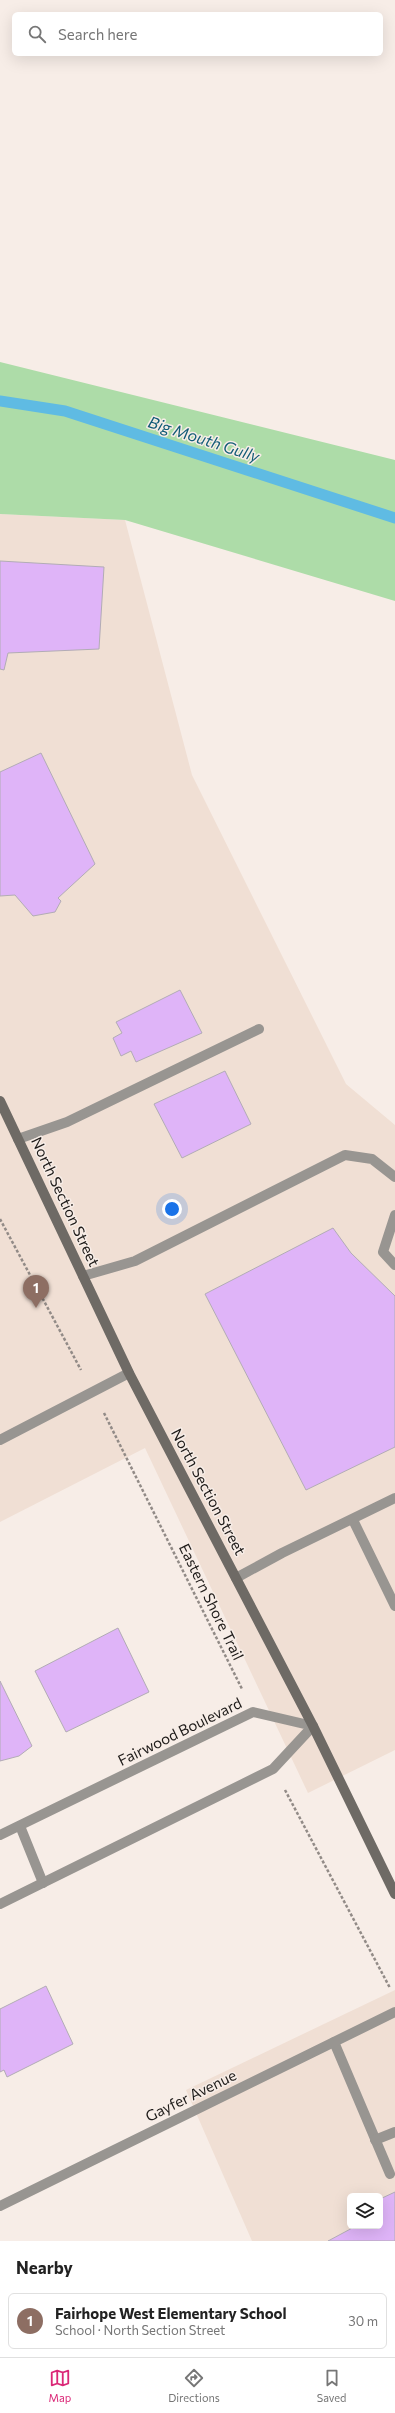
<!DOCTYPE html>
<html lang="en">
<head>
<meta charset="utf-8">
<style>
	:root { --surface:#fff; --page:#f6f6f6; --text:#222; --muted:#767676; --line:#e0e0e0; --accent:#db2777 }
	body { margin:0; font-family:Commissioner,sans-serif; background:var(--page); color:var(--text) }
	.controls { position:absolute; right:12px; bottom:12px; display:grid; overflow:hidden; border-radius:6px; box-shadow:0 4px 16px #0002 }
	.controls button { width:36px; height:36px; display:grid; place-items:center; padding:0; border:0; border-bottom:1px solid var(--line); background:var(--surface); color:var(--text); font:20px sans-serif }
	.you { position:absolute; left:172px; top:1209px; width:14px; height:14px; margin:-10px; border:3px solid #fff; border-radius:50%; background:#1a73e8; box-shadow:0 0 0 6px #1a73e833 }
	.badge { display:grid; place-items:center; width:26px; height:26px; border-radius:50%; background:var(--accent); color:#fff; font-size:13px; font-weight:700 }
	.pin { position:absolute; translate:-50% -33px; filter:drop-shadow(0 1px 2px #0008) }
	.pin::after { content:''; position:absolute; top:21px; width:14px; height:12px; background:inherit; clip-path:polygon(0 0,100% 0,50% 100%) }
	.list { margin:0; padding:0; list-style:none }
	h2 { display:flex; justify-content:space-between; align-items:center; height:52px; margin:0; padding:0 16px; font-size:17px }
	h2 small { font-size:13px; font-weight:400; color:var(--muted) }
	.list li { display:grid; grid-template-columns:26px 1fr auto; gap:12px; align-items:center; box-sizing:border-box; height:56px; margin:0 8px 8px; padding:0 8px; border:1px solid var(--line); border-radius:6px }
	.list b { display:block; font-size:15px; white-space:nowrap }
	.list p { margin:0; font-size:13px; white-space:nowrap; color:var(--muted) }
	.list em { font-size:13px; font-style:normal; color:var(--muted) }
	.icon { flex:none; width:22px; height:22px; fill:none; stroke:currentColor; stroke-width:2; stroke-linecap:round; stroke-linejoin:round }
	.map { position:relative; flex:none; width:395px; height:2241px; overflow:hidden }
	.search { position:absolute; background:var(--surface); box-shadow:0 4px 16px #0002; left:12px; right:12px; top:12px; height:44px; display:flex; align-items:center; gap:10px; box-sizing:border-box; padding:0 14px; border-radius:6px; color:var(--muted); font-size:15px }
	.sheet { height:116px; background:var(--surface) }
	nav { display:flex; justify-content:space-around; align-items:center; box-sizing:border-box; height:56px; border-top:1px solid var(--line); background:var(--surface); font-size:11px; color:var(--muted) }
	nav a { display:grid; justify-items:center; gap:2px }
	nav .on { color:var(--accent) }
	.map>svg:first-child { display:block }
	.built { fill:#f0dfd4; fill-rule:evenodd }
	.green { fill:#addca8 }
	.lines { fill:none; stroke-linecap:round; stroke-linejoin:round }
	.stream { stroke:#5fbbe3; stroke-width:11 }
	.building { fill:#dfb4f8; stroke:#b2acb5 }
	.path { stroke:#928b87; stroke-width:2.5; stroke-dasharray:3 2; stroke-linecap:butt }
	.lane { stroke:#989591; stroke-width:10 }
	.street { stroke:#989591; stroke-width:10 }
	.secondary { stroke:#6e6a65; stroke-width:10 }
	.labels { text-anchor:middle; stroke-width:3; stroke-linejoin:round; paint-order:stroke }
	.street-label { font-size:15px; fill:#1d1a18; stroke:#f7ede7 }
	.water-label { font-size:16px; font-style:italic; fill:#125c77; stroke:#f7ede7 }
</style>
</head>
<body>
<div class="map">
<svg width="395" height="2241" viewBox="0 0 395 2241">
	<rect width="100%" height="100%" fill="#f7ede7"/>
	<g class="built">
		<path d="M 0,514 L 125,520 L 192,775 L 346,1084 L 395,1125 L 395,1750 L 308,1793 L 145,1448 L 0,1522 Z"/>
		<path d="M 395,1990 L 395,2241 L 252,2241 L 186,2090 ZM 350,2196 L 380,2196 L 380,2226 L 350,2226 Z"/>
	</g>
	<path class="green" d="M 0,362 L 395,460 L 395,601 L 125,520 L 0,514 Z"/>
	<g class="lines">
		<path class="stream" d="M 0,401 L 65,411 L 395,518"/>
	</g>
	<g class="building">
		<path d="M 0,561 L 104,567 L 99,649 L 8,653 L 4,670 L 0,669 Z"/>
		<path d="M 41,753 L 95,864 L 58,898 L 61,901 L 55,912 L 33,916 L 15,895 L 0,896 L 0,772 Z"/>
		<path d="M 180,990 L 202,1033 L 136,1062 L 131,1051 L 121,1056 L 113,1038 L 122,1033 L 116,1022 Z"/>
		<path d="M 225,1071 L 251,1124 L 182,1158 L 154,1104 Z"/>
		<path d="M 333,1228 L 351,1253 L 395,1296 L 395,1447 L 306,1490 L 205,1294 Z"/>
		<path d="M 118,1628 L 149,1692 L 66,1732 L 35,1671 Z"/>
		<path d="M 0,1681 L 32,1746 L 19,1756 L 0,1761 Z"/>
		<path d="M 46,1986 L 73,2044 L 7,2077 L 4,2070 L 0,2072 L 0,2009 Z"/>
		<path d="M 395,2192 L 395,2241 L 328,2241 L 356,2226 L 380,2226 L 380,2199 Z"/>
	</g>
	<g class="lines">
		<g class="path">
			<path d="M 0,1219 L 81,1370"/>
			<path d="M 104,1413 L 242,1689"/>
			<path d="M 285,1790 L 390,1988"/>
		</g>
		<g class="lane">
			<path d="M 18,1139 L 67,1122 L 259,1029"/>
			<path d="M 395,1215 L 383,1252 L 395,1265"/>
			<path d="M 83,1276 L 135,1261 L 345,1155 L 372,1159 L 395,1177"/>
			<path d="M 0,1440 L 129,1373"/>
			<path d="M 353,1520 L 395,1606"/>
			<path d="M 236,1578 L 282,1553 L 395,1498"/>
			<path d="M 334,2042 L 390,2174"/>
			<path d="M 375,2140 L 395,2132"/>
		</g>
		<g class="street">
			<path d="M 20,1826 L 43,1883"/>
			<path d="M 0,1835 L 253,1712 L 313,1726 L 273,1769 L 0,1904"/>
			<path d="M 0,2206 L 395,2012"/>
		</g>
		<path class="secondary" d="M 0,1101 L 129,1373 L 313,1726 L 395,1894"/>
	</g>
	<g class="labels">
		<g class="street-label">
			<text transform="translate(65 1202) rotate(65)" y="5">North Section Street</text>
			<text transform="translate(208 1492) rotate(62)" y="5">North Section Street</text>
			<text transform="translate(211 1602) rotate(64)" y="5">Eastern Shore Trail</text>
			<text transform="translate(180 1732) rotate(-26)" y="5">Fairwood Boulevard</text>
			<text transform="translate(191 2096) rotate(-26)" y="5">Gayfer Avenue</text>
		</g>
		<g class="water-label">
			<text transform="translate(204 439) rotate(18)" y="6">Big Mouth Gully</text>
		</g>
	</g>
</svg>
<div class="controls">
<button><svg class="icon" aria-label="layers" viewBox="0 0 24 24"><path d="M12 4l9 5-9 5-9-5zM3 14l9 5 9-5"/></svg></button>
</div>
<div class="you"></div>
<div class="pin badge" style="left:36px;top:1308px;background:#8d6e63">1</div>
<div class="search"><svg class="icon" aria-label="search" viewBox="0 0 24 24"><circle cx="10" cy="10" r="6"/><path d="M15 15l6 6"/></svg>Search here</div>
</div>
<section class="sheet">
<h2>Nearby<small></small></h2>
<ul class="list">
<li><span class="badge" style="background:#8d6e63">1</span><div><b>Fairhope West Elementary School</b><p>School · North Section Street</p></div><em>30 m</em></li>
</ul>
</section>
<nav>
<a class="on"><svg class="icon" aria-label="map" viewBox="0 0 24 24"><path d="M3 6l6-2 6 2 6-2v14l-6 2-6-2-6 2zM9 4v14M15 6v14"/></svg>Map</a>
<a><svg class="icon" aria-label="directions" viewBox="0 0 24 24"><path d="M12 3l9 9-9 9-9-9zM9 14v-3h6M13 9l2 2-2 2"/></svg>Directions</a>
<a><svg class="icon" aria-label="saved" viewBox="0 0 24 24"><path d="M7 4h10v16l-5-4-5 4z"/></svg>Saved</a>
</nav>
</body>
</html>
